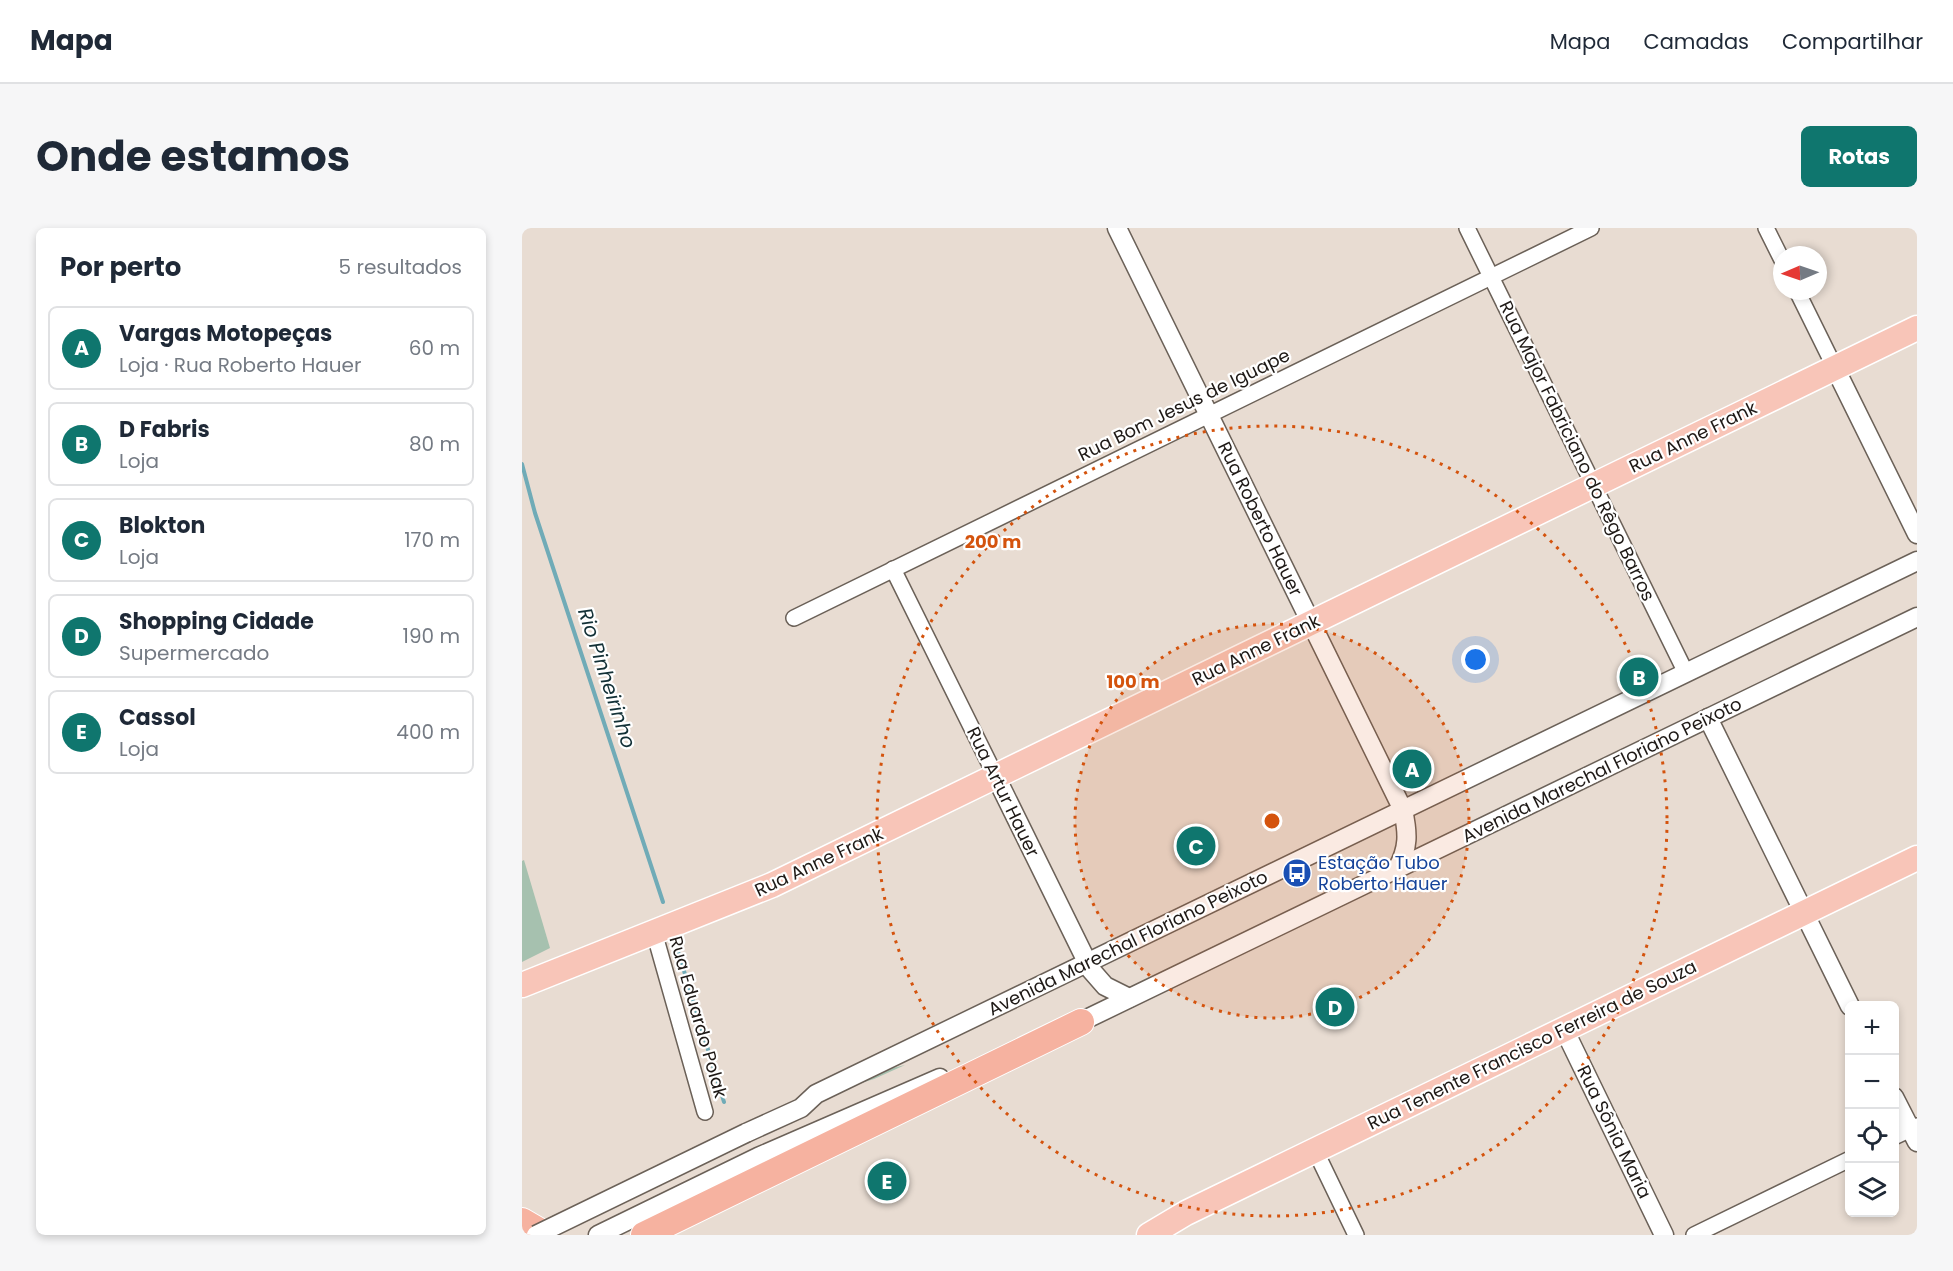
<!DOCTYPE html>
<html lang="pt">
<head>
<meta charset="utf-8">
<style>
	:root { --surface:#fff; --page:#f6f6f7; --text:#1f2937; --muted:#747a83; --line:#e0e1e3; --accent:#0f766e }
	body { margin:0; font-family:Poppins,sans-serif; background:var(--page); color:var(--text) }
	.controls { position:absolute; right:18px; bottom:18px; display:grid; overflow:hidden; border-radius:9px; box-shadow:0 3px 9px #0003 }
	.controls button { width:54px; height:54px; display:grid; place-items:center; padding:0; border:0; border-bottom:2px solid var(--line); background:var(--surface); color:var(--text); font:30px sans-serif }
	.compass { position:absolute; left:1251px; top:18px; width:54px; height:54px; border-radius:50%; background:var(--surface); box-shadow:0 3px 9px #0003; rotate:268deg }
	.you { position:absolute; left:954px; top:432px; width:21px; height:21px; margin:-15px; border:4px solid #fff; border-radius:50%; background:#1a73e8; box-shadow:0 0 0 9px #1a73e833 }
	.badge { display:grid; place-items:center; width:39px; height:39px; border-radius:50%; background:var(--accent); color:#fff; font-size:20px; font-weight:700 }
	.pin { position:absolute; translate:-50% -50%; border:3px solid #fff; box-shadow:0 2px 6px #0006 }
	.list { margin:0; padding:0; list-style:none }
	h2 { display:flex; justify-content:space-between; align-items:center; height:78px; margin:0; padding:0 24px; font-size:26px }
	h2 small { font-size:20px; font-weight:400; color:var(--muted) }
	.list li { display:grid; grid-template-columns:39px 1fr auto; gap:18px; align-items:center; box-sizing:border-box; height:84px; margin:0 12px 12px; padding:0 12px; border:2px solid var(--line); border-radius:9px }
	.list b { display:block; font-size:22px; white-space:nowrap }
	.list p { margin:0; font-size:20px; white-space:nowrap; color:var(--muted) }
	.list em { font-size:20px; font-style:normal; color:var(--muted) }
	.icon { flex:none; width:33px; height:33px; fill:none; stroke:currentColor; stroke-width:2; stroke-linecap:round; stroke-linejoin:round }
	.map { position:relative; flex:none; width:1395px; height:1007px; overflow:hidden; border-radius:9px }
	header { display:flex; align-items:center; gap:36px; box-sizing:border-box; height:84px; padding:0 30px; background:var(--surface); border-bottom:2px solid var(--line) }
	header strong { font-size:28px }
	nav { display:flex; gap:33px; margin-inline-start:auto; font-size:21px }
	.intro { display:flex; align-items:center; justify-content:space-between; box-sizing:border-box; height:144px; padding:0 36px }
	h1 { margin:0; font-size:42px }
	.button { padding:15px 27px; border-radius:9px; background:var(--accent); color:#fff; font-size:21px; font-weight:700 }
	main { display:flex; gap:36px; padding:0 36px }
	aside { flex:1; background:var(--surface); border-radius:9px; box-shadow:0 3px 9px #0003 }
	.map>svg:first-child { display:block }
	.green { fill:#a6c1af }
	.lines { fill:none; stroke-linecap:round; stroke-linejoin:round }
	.stream { stroke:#70abb7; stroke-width:4 }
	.minor-casing { stroke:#6b6158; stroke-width:18 }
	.tertiary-casing { stroke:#6b6158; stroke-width:21 }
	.primary-casing { stroke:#fff; stroke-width:27 }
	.trunk-casing { stroke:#fff; stroke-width:28 }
	.minor { stroke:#fff; stroke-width:15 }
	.tertiary { stroke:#fff; stroke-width:18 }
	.primary { stroke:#f8c5b8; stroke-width:24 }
	.trunk { stroke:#f6b2a0; stroke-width:26 }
	.tertiary-bridge-casing { stroke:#6b6158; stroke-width:21; stroke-linecap:butt }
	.tertiary-bridge { stroke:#fff; stroke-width:18 }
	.ring { fill:none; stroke:#d4530d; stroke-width:3; stroke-dasharray:3 6 }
	.labels { text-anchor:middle; stroke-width:4.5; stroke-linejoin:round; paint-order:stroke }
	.street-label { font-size:18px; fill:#1e1916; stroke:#fff }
	.transit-label { font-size:18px; fill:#164399; stroke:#fff; text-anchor:start }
	.water-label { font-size:20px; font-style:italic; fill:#123036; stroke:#fff }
	.centre { fill:#d4530d; stroke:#fff; stroke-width:3 }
	.ring-label { font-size:18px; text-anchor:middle; font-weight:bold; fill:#d4530d; stroke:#fff; stroke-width:4.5; stroke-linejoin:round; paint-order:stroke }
</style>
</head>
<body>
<header>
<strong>Mapa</strong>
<nav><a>Mapa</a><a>Camadas</a><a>Compartilhar</a></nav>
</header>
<div class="intro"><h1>Onde estamos</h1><a class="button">Rotas</a></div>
<main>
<aside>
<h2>Por perto<small>5 resultados</small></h2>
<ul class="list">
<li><span class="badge">A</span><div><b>Vargas Motopeças</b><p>Loja · Rua Roberto Hauer</p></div><em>60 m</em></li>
<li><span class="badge">B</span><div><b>D Fabris</b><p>Loja</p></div><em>80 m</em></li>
<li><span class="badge">C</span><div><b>Blokton</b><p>Loja</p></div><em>170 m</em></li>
<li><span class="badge">D</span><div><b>Shopping Cidade</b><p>Supermercado</p></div><em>190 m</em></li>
<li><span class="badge">E</span><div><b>Cassol</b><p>Loja</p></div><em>400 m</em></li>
</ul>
</aside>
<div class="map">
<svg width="1395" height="1007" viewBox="0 0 1395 1007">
	<rect width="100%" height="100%" fill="#e8dcd2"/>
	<g class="green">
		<path d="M 2,632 L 28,720 L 0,734 L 0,633 Z"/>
		<path d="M 383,837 L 352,851 L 317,862 L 350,845 Z"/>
	</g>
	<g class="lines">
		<g class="stream">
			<path d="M 0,236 L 13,285 L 141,674"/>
			<path d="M 155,720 L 202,874"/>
		</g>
		<g class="minor-casing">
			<g id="minor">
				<path d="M 945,0 L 1164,445"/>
				<path d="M 1244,0 L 1260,32"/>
				<path d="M 1275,63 L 1313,140"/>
				<path d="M 371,341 L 474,549"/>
				<path d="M 272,390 L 1069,0"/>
				<path d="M 132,704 L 183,884"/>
				<path d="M 1372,909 L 1395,898"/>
				<path d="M 793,922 L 834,1007"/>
				<path d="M 1172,1007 L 1328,931"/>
			</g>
		</g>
		<g class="tertiary-casing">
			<g id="tertiary">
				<path d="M 595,0 L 881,582 C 886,605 887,620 875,641"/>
				<path d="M 1313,140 L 1395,306"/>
				<path d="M 1186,490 L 1328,778"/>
				<path d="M 474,549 L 569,742 L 583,758 L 607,770"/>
				<path d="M 550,798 L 1395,389"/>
				<path d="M 1042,801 L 1142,1007"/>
				<path d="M 1372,869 L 1395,914"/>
				<path d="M 224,905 L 279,880 L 294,866 L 1395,333"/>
				<path d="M 76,1007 L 236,929 L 418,850"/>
			</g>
		</g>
		<g class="primary-casing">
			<g id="primary">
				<path d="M 0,757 L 250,657 L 1395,100"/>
				<path d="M 627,1007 L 664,985 L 1395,630"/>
			</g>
		</g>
		<g class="trunk-casing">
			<g id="trunk">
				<path d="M 0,993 L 24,1007"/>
				<path d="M 122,1007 L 559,794"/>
			</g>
		</g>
		<use href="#minor" class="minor"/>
		<use href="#tertiary" class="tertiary"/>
		<use href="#primary" class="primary"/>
		<use href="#trunk" class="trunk"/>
		<g class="tertiary-bridge-casing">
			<path id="tertiary-bridge" d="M 14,1007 L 224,905"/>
		</g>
		<use href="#tertiary-bridge" class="tertiary-bridge"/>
	</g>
	<circle cx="750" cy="593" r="197" fill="#d4530d" fill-opacity=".12"/>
	<g class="ring">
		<circle cx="750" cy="593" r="197"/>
		<circle cx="750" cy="593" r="395"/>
	</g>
	<defs>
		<g id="bus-disc" transform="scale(1.5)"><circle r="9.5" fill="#1a4fb4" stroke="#fff"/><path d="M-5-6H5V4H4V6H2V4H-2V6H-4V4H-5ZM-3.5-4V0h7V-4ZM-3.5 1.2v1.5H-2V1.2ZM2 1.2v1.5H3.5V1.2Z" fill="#fff"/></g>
	</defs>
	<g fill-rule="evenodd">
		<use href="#bus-disc" x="775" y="645"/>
	</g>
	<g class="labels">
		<g class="street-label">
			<text transform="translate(662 177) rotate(-26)" y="6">Rua Bom Jesus de Iguape</text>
			<text transform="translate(1171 209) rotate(-26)" y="6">Rua Anne Frank</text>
			<text transform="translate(1055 223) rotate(64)" y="6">Rua Major Fabriciano do Rêgo Barros</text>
			<text transform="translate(738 291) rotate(64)" y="6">Rua Roberto Hauer</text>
			<text transform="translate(734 422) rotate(-26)" y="6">Rua Anne Frank</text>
			<text transform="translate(1080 542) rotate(-26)" y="6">Avenida Marechal Floriano Peixoto</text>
			<text transform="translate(481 564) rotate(64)" y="6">Rua Artur Hauer</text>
			<text transform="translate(297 634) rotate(-25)" y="6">Rua Anne Frank</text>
			<text transform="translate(606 715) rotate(-26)" y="6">Avenida Marechal Floriano Peixoto</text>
			<text transform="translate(176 789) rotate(74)" y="6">Rua Eduardo Polak</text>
			<text transform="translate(1010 817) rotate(-26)" y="6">Rua Tenente Francisco Ferreira de Souza</text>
			<text transform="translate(1092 904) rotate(64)" y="6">Rua Sônia Maria</text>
		</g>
		<g class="transit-label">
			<text x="796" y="641">Estação Tubo<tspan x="796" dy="21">Roberto Hauer</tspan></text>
		</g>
		<g class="water-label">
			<text transform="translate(85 450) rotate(72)" y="7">Rio Pinheirinho</text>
		</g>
	</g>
	<circle cx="750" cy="593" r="9" class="centre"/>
	<g class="ring-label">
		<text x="471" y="320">200 m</text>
		<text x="611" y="460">100 m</text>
	</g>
</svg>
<div class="controls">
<button>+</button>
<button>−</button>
<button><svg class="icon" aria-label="locate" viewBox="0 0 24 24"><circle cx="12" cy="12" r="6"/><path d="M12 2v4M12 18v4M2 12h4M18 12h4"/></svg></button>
<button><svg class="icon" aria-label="layers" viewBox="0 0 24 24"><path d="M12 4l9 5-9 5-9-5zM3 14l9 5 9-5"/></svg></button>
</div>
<svg class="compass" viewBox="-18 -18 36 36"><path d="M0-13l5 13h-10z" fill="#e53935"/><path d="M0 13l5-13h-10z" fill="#747a83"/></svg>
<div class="you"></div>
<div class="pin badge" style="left:890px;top:541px">A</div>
<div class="pin badge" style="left:1117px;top:449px">B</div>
<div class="pin badge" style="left:674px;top:618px">C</div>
<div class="pin badge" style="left:813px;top:779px">D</div>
<div class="pin badge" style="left:365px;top:953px">E</div>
</div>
</main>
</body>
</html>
